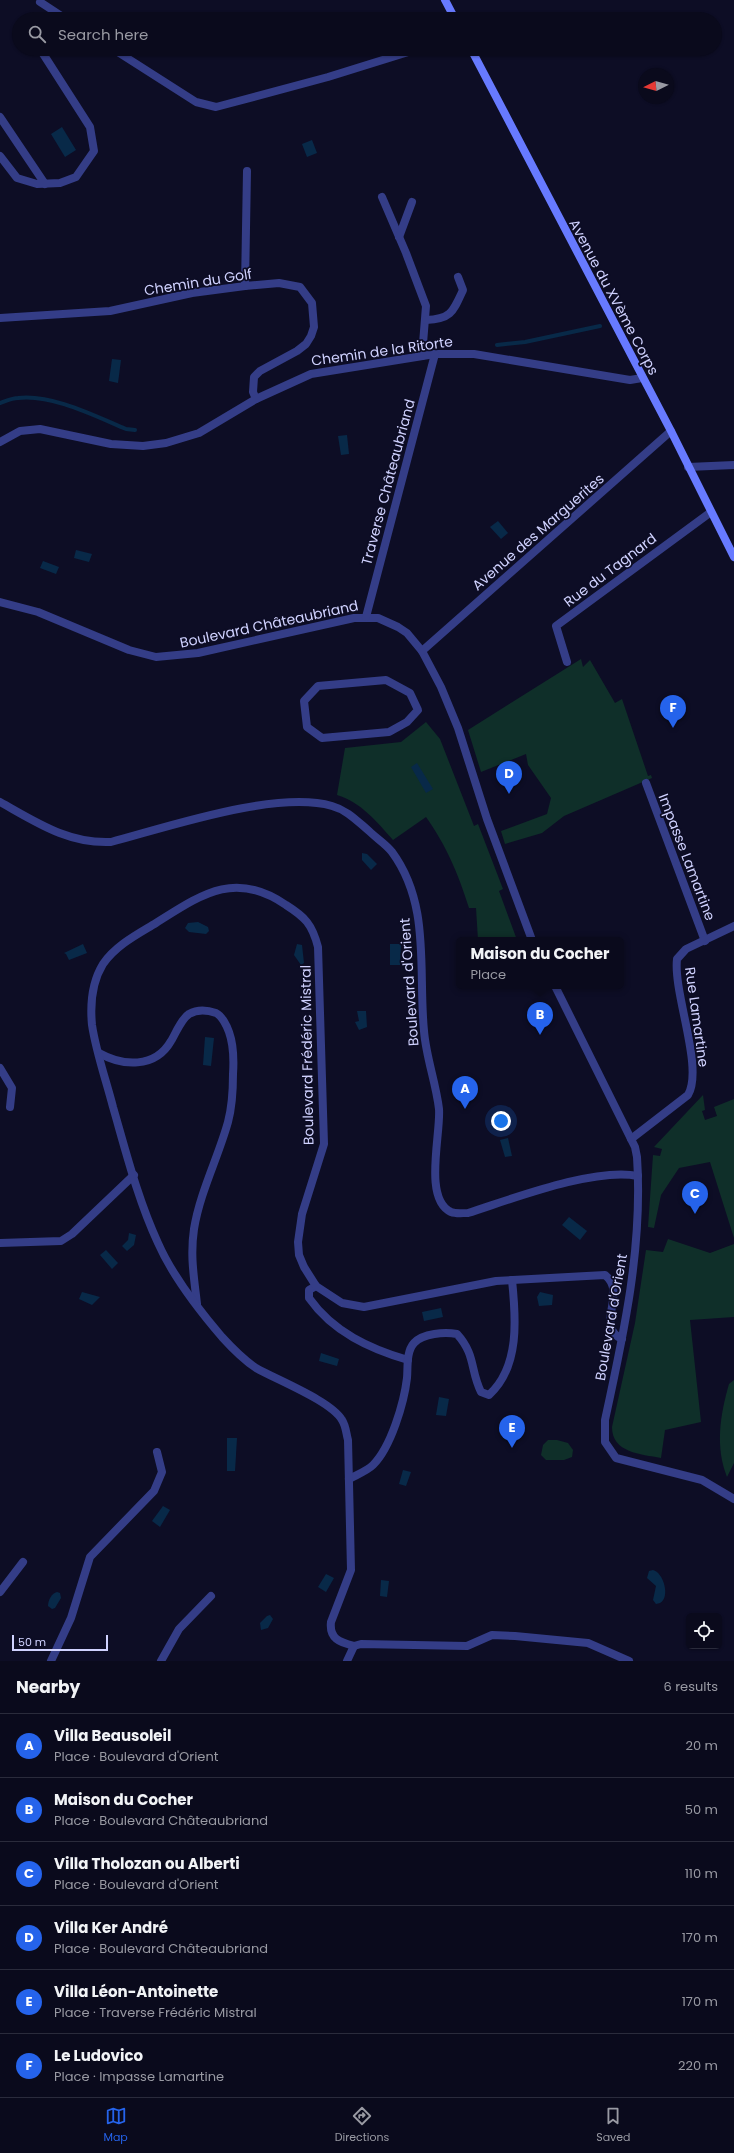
<!DOCTYPE html>
<html lang="en">
<head>
<meta charset="utf-8">
<style>
	:root { --surface:#0a0a1c; --page:#181829; --text:#f1f3f6; --muted:#999aa3; --line:#2a2b3b; --accent:#2563eb }
	body { margin:0; font-family:Poppins,sans-serif; background:var(--page); color:var(--text) }
	.controls { position:absolute; right:12px; bottom:12px; display:grid; overflow:hidden; border-radius:6px; box-shadow:0 1px 3px #0004 }
	.controls button { width:36px; height:36px; display:grid; place-items:center; padding:0; border:0; border-bottom:1px solid var(--line); background:var(--surface); color:var(--text); font:20px sans-serif }
	.compass { position:absolute; left:638px; top:68px; width:36px; height:36px; border-radius:50%; background:var(--surface); box-shadow:0 1px 3px #0004; rotate:265deg }
	.scale { position:absolute; left:12px; bottom:10px; width:96px; box-sizing:border-box; padding-left:4px; border:2px solid #d0d2ff; border-top:0; font-size:11px; line-height:14px; white-space:nowrap; color:#d0d2ff; -webkit-text-stroke:3px #0d0d25; paint-order:stroke }
	.you { position:absolute; left:501px; top:1121px; width:14px; height:14px; margin:-10px; border:3px solid #fff; border-radius:50%; background:#1a73e8; box-shadow:0 0 0 6px #1a73e833 }
	.badge { display:grid; place-items:center; width:26px; height:26px; border-radius:50%; background:var(--accent); color:#fff; font-size:13px; font-weight:700 }
	.pin { position:absolute; translate:-50% -33px; filter:drop-shadow(0 1px 2px #0008) }
	.pin::after { content:''; position:absolute; top:21px; width:14px; height:12px; background:inherit; clip-path:polygon(0 0,100% 0,50% 100%) }
	.popup { position:absolute; left:456px; top:937px; width:168px; height:52px; box-sizing:border-box; display:grid; place-content:center; border-radius:6px; background:var(--surface); filter:drop-shadow(0 1px 3px #0005); font-size:13px; white-space:nowrap; color:var(--muted) }
	.popup b { font-size:15px; color:var(--text) }
	.popup::after { content:''; position:absolute; left:50%; top:100%; margin-left:-8px; border:8px solid transparent; border-top-color:var(--surface) }
	.list { margin:0; padding:0; list-style:none }
	h2 { display:flex; justify-content:space-between; align-items:center; height:52px; margin:0; padding:0 16px; font-size:17px }
	h2 small { font-size:13px; font-weight:400; color:var(--muted) }
	.list li { display:grid; grid-template-columns:26px 1fr auto; gap:12px; align-items:center; box-sizing:border-box; height:64px; padding:0 16px; border-top:1px solid var(--line) }
	.list b { display:block; font-size:15px; white-space:nowrap }
	.list p { margin:0; font-size:13px; white-space:nowrap; color:var(--muted) }
	.list em { font-size:13px; font-style:normal; color:var(--muted) }
	.icon { flex:none; width:22px; height:22px; fill:none; stroke:currentColor; stroke-width:2; stroke-linecap:round; stroke-linejoin:round }
	.map { position:relative; flex:none; width:734px; height:1661px; overflow:hidden }
	.search { position:absolute; background:var(--surface); box-shadow:0 1px 3px #0004; left:12px; right:12px; top:12px; height:44px; display:flex; align-items:center; gap:10px; box-sizing:border-box; padding:0 14px; border-radius:22px; color:var(--muted); font-size:15px }
	.sheet { height:436px; background:var(--surface) }
	nav { display:flex; justify-content:space-around; align-items:center; box-sizing:border-box; height:56px; border-top:1px solid var(--line); background:var(--surface); font-size:11px; color:var(--muted) }
	nav a { display:grid; justify-items:center; gap:2px }
	nav .on { color:var(--accent) }
	.map>svg:first-child { display:block }
	.green { fill:#0f2f29 }
	.water { fill:#082948 }
	.lines { fill:none; stroke-linecap:round; stroke-linejoin:round }
	.stream { stroke:#082948; stroke-width:4 }
	.street { stroke:#343d87; stroke-width:8 }
	.secondary { stroke:#677aff; stroke-width:8 }
	.labels { text-anchor:middle; stroke-width:3.5; stroke-linejoin:round; paint-order:stroke }
	.street-label { font-size:14px; fill:#d0d2ff; stroke:#0d0d25 }
</style>
</head>
<body>
<div class="map">
<svg width="734" height="1661" viewBox="0 0 734 1661">
	<rect width="100%" height="100%" fill="#0d0d25"/>
	<g class="green">
		<path d="M 581,659 L 583,667 L 590,660 L 615,703 L 622,699 L 648,776 L 651,775 L 652,778 L 564,816 L 542,833 L 505,844 L 501,831 L 547,814 L 551,798 L 528,765 L 526,754 L 481,772 L 468,730 Z"/>
		<path d="M 426,722 L 440,739 L 474,826 L 478,824 L 503,889 L 499,891 L 517,940 L 478,940 L 476,908 L 469,908 C 458,873 447,847 426,817 L 393,840 C 377,822 361,802 337,795 L 345,748 L 401,742 Z"/>
		<path d="M 703,1095 L 705,1110 L 702,1111 L 705,1120 L 717,1116 L 714,1107 L 734,1099 L 734,1238 L 710,1162 L 679,1168 L 661,1195 L 654,1228 L 648,1227 L 653,1155 L 660,1156 L 662,1149 L 654,1147 Z"/>
		<path d="M 668,1239 L 710,1253 L 734,1244 L 734,1317 L 690,1320 L 701,1422 L 665,1430 L 661,1458 C 641,1454 612,1453 612,1427 L 635,1323 L 646,1250 L 663,1252 Z"/>
		<path d="M 734,1380 L 734,1463 L 727,1477 C 715,1447 720,1415 729,1384 Z"/>
		<path d="M 557,1440 L 568,1443 L 573,1450 L 572,1457 L 564,1460 L 546,1460 L 541,1455 L 543,1445 L 548,1440 Z"/>
	</g>
	<g class="water">
		<path d="M 62,127 L 76,150 L 65,157 L 51,134 Z"/>
		<path d="M 312,140 L 317,153 L 307,157 L 302,144 Z"/>
		<path d="M 112,359 L 121,360 L 118,383 L 109,381 Z"/>
		<path d="M 347,435 L 349,454 L 341,455 L 338,436 Z"/>
		<path d="M 498,521 L 508,533 L 501,539 L 490,527 Z"/>
		<path d="M 76,550 L 92,554 L 89,562 L 74,558 Z"/>
		<path d="M 43,561 L 59,567 L 56,574 L 40,568 Z"/>
		<path d="M 417,763 L 433,789 L 426,793 L 411,767 Z"/>
		<path d="M 362,853 L 367,854 L 377,864 L 371,870 L 362,860 Z"/>
		<path d="M 198,922 L 208,927 L 209,931 L 206,934 L 189,932 L 185,928 L 188,923 Z"/>
		<path d="M 83,944 L 87,953 L 69,960 L 66,954 L 64,953 Z"/>
		<path d="M 297,944 L 302,945 L 304,963 L 301,965 L 294,955 Z"/>
		<path d="M 390,944 L 401,944 L 400,965 L 390,965 Z"/>
		<path d="M 357,1011 L 366,1011 L 367,1027 L 359,1030 L 355,1022 L 359,1021 Z"/>
		<path d="M 205,1037 L 214,1038 L 211,1066 L 203,1065 Z"/>
		<path d="M 508,1138 L 512,1156 L 505,1157 L 500,1140 Z"/>
		<path d="M 569,1217 L 587,1231 L 580,1240 L 562,1225 Z"/>
		<path d="M 129,1233 L 136,1235 L 134,1245 L 127,1251 L 122,1246 L 128,1240 Z"/>
		<path d="M 106,1250 L 118,1263 L 112,1269 L 100,1255 Z"/>
		<path d="M 82,1292 L 100,1297 L 92,1305 L 79,1299 Z"/>
		<path d="M 540,1292 L 553,1295 L 552,1305 L 539,1306 L 537,1297 Z"/>
		<path d="M 441,1308 L 443,1317 L 424,1321 L 422,1312 Z"/>
		<path d="M 321,1353 L 339,1359 L 337,1366 L 319,1361 Z"/>
		<path d="M 439,1397 L 449,1399 L 446,1416 L 436,1415 Z"/>
		<path d="M 227,1438 L 237,1438 L 235,1471 L 227,1471 Z"/>
		<path d="M 403,1470 L 411,1472 L 406,1486 L 399,1484 Z"/>
		<path d="M 163,1506 L 170,1510 L 160,1527 L 152,1521 Z"/>
		<path d="M 653,1570 C 663,1572 671,1597 660,1603 L 656,1604 L 653,1600 L 656,1586 L 647,1578 L 649,1571 Z"/>
		<path d="M 326,1574 L 334,1578 L 326,1592 L 318,1587 Z"/>
		<path d="M 381,1580 L 389,1581 L 387,1597 L 380,1596 Z"/>
		<path d="M 57,1592 L 60,1593 L 61,1598 L 55,1608 L 52,1609 L 48,1606 C 48,1600 52,1593 57,1592 Z"/>
		<path d="M 270,1615 L 273,1619 L 268,1628 L 261,1630 L 260,1623 L 267,1616 Z"/>
	</g>
	<g class="lines">
		<g class="stream">
			<path d="M 497,345 L 525,342 L 600,326"/>
			<path d="M 0,403 C 6,401 12,398 18,398 C 52,394 95,416 126,429 L 135,430"/>
		</g>
		<g class="street">
			<path d="M 40,2 L 66,19"/>
			<path d="M 113,49 L 196,102 L 216,107 L 328,77 L 418,49"/>
			<path d="M 0,117 L 45,184"/>
			<path d="M 0,156 L 17,178 L 37,184 L 60,183 L 76,177 L 94,151 L 90,127 L 40,49"/>
			<path d="M 382,197 L 406,253 L 426,306 L 422,356"/>
			<path d="M 399,237 L 412,202"/>
			<path d="M 245,286 L 247,171"/>
			<path d="M 0,318 L 110,311 L 192,293 L 245,286 L 279,283 L 300,287 L 312,303 L 314,327 L 311,336 L 306,344 L 297,351 L 260,371 L 254,377 L 253,392 L 256,399"/>
			<path d="M 426,320 C 451,319 453,312 463,290 L 458,277"/>
			<path d="M 0,442 L 20,431 L 40,429 L 111,444 L 143,446 L 166,443 L 199,433 L 256,399 L 311,374 L 435,354 L 474,354 L 630,380 L 642,378"/>
			<path d="M 688,467 L 734,465"/>
			<path d="M 0,602 L 38,612 L 129,650 L 156,657 L 198,653 L 354,618 L 378,618 L 398,627 L 407,633 L 422,651 L 441,687 L 458,728 L 487,819 L 532,940"/>
			<path d="M 366,617 L 435,354"/>
			<path d="M 422,651 L 671,431"/>
			<path d="M 567,662 L 556,626 L 711,512"/>
			<path d="M 386,680 L 410,693 L 418,710 L 407,722 L 389,732 L 322,738 L 307,727 L 304,701 L 318,686 Z"/>
			<path d="M 646,783 L 705,941"/>
			<path d="M 0,802 C 36,822 68,844 111,842 C 168,827 276,790 332,806 C 347,810 357,821 369,831 C 376,838 386,844 392,852 C 431,905 418,970 424,1031 C 426,1057 436,1083 439,1109 C 441,1134 423,1199 451,1212 C 456,1214 462,1213 468,1213 C 512,1199 595,1167 638,1176"/>
			<path d="M 555,986 L 635,1147 L 637,1157 C 643,1246 624,1333 605,1420 L 605,1442 L 616,1458 L 702,1480 L 734,1499"/>
			<path d="M 99,1053 C 122,1066 155,1069 171,1041 C 176,1033 181,1019 189,1014 C 198,1009 207,1010 216,1013 C 222,1016 227,1026 229,1032 C 234,1046 234,1059 233,1074 C 233,1089 232,1107 228,1122 C 218,1158 200,1192 194,1229 C 190,1256 194,1277 197,1304"/>
			<path d="M 0,1068 L 12,1088 L 10,1107"/>
			<path d="M 631,1139 L 688,1095 C 704,1068 673,993 677,959 L 686,949 L 734,926"/>
			<path d="M 0,1243 L 61,1241 L 72,1234 L 134,1175"/>
			<path d="M 316,1286 L 309,1290 L 309,1298 C 333,1332 370,1349 408,1360"/>
			<path d="M 349,1479 C 356,1475 367,1471 373,1465 C 391,1447 404,1403 407,1378 C 408,1367 406,1352 414,1343 C 423,1333 445,1332 457,1334 C 476,1355 470,1370 481,1392 L 489,1395 C 520,1367 516,1318 512,1280"/>
			<path d="M 0,1592 L 23,1562"/>
			<path d="M 354,1646 L 361,1644 L 467,1646 L 492,1635 L 515,1636 L 588,1643 L 629,1661"/>
			<path d="M 51,1661 L 71,1618 L 90,1557 L 154,1491 L 162,1472 L 157,1452"/>
			<path d="M 161,1661 L 179,1629 L 211,1596"/>
			<path d="M 347,1661 L 354,1646 C 340,1642 329,1639 331,1622 L 351,1570 L 348,1440 C 346,1433 346,1426 342,1420 C 331,1401 277,1380 256,1368 C 244,1360 232,1348 222,1337 C 198,1309 173,1277 158,1243 C 138,1200 126,1152 113,1107 C 106,1080 96,1052 92,1025 C 90,1004 92,982 103,964 C 116,945 138,934 156,923 C 202,894 235,870 286,905 C 305,917 312,924 318,947 L 324,1144 L 302,1214 L 298,1242 L 299,1255 L 304,1267 L 316,1286 L 342,1303 L 364,1307 L 496,1281 L 605,1275 C 628,1293 594,1326 622,1339"/>
		</g>
		<g class="secondary">
			<path d="M 445,0 L 455,19"/>
			<path d="M 471,49 L 671,431 L 734,557"/>
		</g>
	</g>
	<g class="labels">
		<g class="street-label">
			<text transform="translate(198 282) rotate(-9)" y="5">Chemin du Golf</text>
			<text transform="translate(614 297) rotate(62)" y="5">Avenue du XVème Corps</text>
			<text transform="translate(382 351) rotate(-8)" y="5">Chemin de la Ritorte</text>
			<text transform="translate(388 482) rotate(-75)" y="5">Traverse Châteaubriand</text>
			<text transform="translate(538 532) rotate(-41)" y="5">Avenue des Marguerites</text>
			<text transform="translate(610 570) rotate(-37)" y="5">Rue du Tagnard</text>
			<text transform="translate(269 624) rotate(-12)" y="5">Boulevard Châteaubriand</text>
			<text transform="translate(687 857) rotate(69)" y="5">Impasse Lamartine</text>
			<text transform="translate(409 982) rotate(-94)" y="5">Boulevard d'Orient</text>
			<text transform="translate(697 1017) rotate(82)" y="5">Rue Lamartine</text>
			<text transform="translate(307 1055) rotate(-91)" y="5">Boulevard Frédéric Mistral</text>
			<text transform="translate(611 1317) rotate(-80)" y="5">Boulevard d'Orient</text>
		</g>
	</g>
</svg>
<div class="controls">
<button><svg class="icon" aria-label="locate" viewBox="0 0 24 24"><circle cx="12" cy="12" r="6"/><path d="M12 2v4M12 18v4M2 12h4M18 12h4"/></svg></button>
</div>
<svg class="compass" viewBox="-18 -18 36 36"><path d="M0-13l5 13h-10z" fill="#e53935"/><path d="M0 13l5-13h-10z" fill="#999aa3"/></svg>
<div class="scale">50 m</div>
<div class="you"></div>
<div class="pin badge" style="left:465px;top:1109px">A</div>
<div class="pin badge" style="left:540px;top:1035px">B</div>
<div class="popup"><b>Maison du Cocher</b>Place</div>
<div class="pin badge" style="left:695px;top:1214px">C</div>
<div class="pin badge" style="left:509px;top:794px">D</div>
<div class="pin badge" style="left:512px;top:1448px">E</div>
<div class="pin badge" style="left:673px;top:728px">F</div>
<div class="search"><svg class="icon" aria-label="search" viewBox="0 0 24 24"><circle cx="10" cy="10" r="6"/><path d="M15 15l6 6"/></svg>Search here</div>
</div>
<section class="sheet">
<h2>Nearby<small>6 results</small></h2>
<ul class="list">
<li><span class="badge">A</span><div><b>Villa Beausoleil</b><p>Place · Boulevard d'Orient</p></div><em>20 m</em></li>
<li><span class="badge">B</span><div><b>Maison du Cocher</b><p>Place · Boulevard Châteaubriand</p></div><em>50 m</em></li>
<li><span class="badge">C</span><div><b>Villa Tholozan ou Alberti</b><p>Place · Boulevard d'Orient</p></div><em>110 m</em></li>
<li><span class="badge">D</span><div><b>Villa Ker André</b><p>Place · Boulevard Châteaubriand</p></div><em>170 m</em></li>
<li><span class="badge">E</span><div><b>Villa Léon-Antoinette</b><p>Place · Traverse Frédéric Mistral</p></div><em>170 m</em></li>
<li><span class="badge">F</span><div><b>Le Ludovico</b><p>Place · Impasse Lamartine</p></div><em>220 m</em></li>
</ul>
</section>
<nav>
<a class="on"><svg class="icon" aria-label="map" viewBox="0 0 24 24"><path d="M3 6l6-2 6 2 6-2v14l-6 2-6-2-6 2zM9 4v14M15 6v14"/></svg>Map</a>
<a><svg class="icon" aria-label="directions" viewBox="0 0 24 24"><path d="M12 3l9 9-9 9-9-9zM9 14v-3h6M13 9l2 2-2 2"/></svg>Directions</a>
<a><svg class="icon" aria-label="saved" viewBox="0 0 24 24"><path d="M7 4h10v16l-5-4-5 4z"/></svg>Saved</a>
</nav>
</body>
</html>
